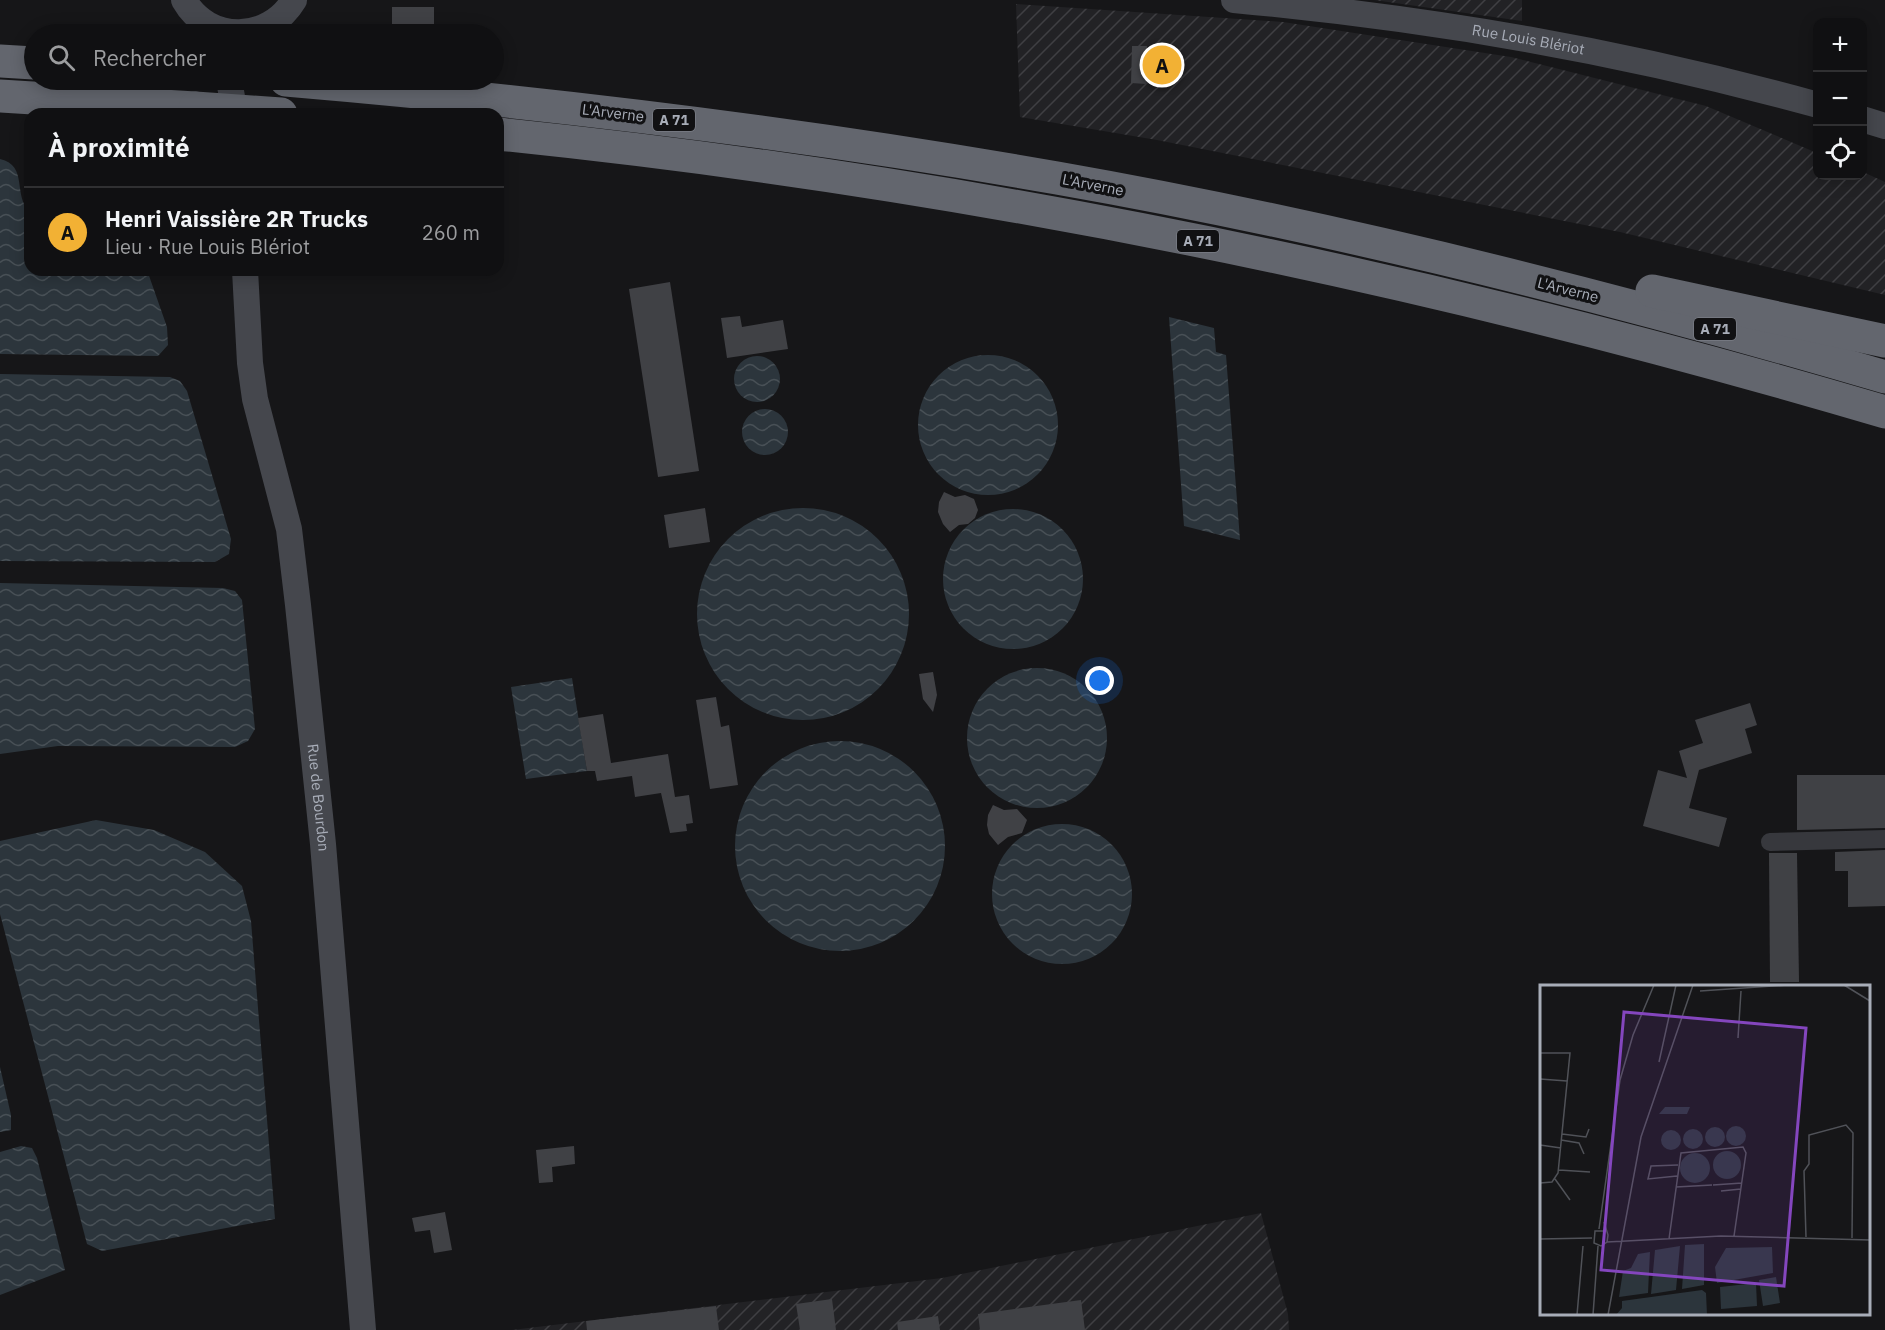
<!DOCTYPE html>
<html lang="fr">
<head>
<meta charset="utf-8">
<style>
	:root { --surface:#101012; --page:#19191b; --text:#f1f3f6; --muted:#9c9d9f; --line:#303032; --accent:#f2b134 }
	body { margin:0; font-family:"IBM Plex Sans",sans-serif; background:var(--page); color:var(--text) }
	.controls { position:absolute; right:18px; top:18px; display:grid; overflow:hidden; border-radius:12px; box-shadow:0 3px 15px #0003 }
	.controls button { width:54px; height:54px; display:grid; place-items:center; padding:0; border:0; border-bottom:2px solid var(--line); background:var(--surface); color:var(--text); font:30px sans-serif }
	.you { position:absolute; left:1100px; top:681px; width:21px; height:21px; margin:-15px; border:4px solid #fff; border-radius:50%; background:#1a73e8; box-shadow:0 0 0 9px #1a73e833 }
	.badge { display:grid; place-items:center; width:39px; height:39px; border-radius:50%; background:var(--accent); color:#111; font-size:20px; font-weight:700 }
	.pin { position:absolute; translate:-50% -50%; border:3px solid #fff; box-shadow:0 2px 6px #0006 }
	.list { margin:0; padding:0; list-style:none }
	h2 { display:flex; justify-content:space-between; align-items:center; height:78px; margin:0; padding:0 24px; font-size:26px }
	h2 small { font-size:20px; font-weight:400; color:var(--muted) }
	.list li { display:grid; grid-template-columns:39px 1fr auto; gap:18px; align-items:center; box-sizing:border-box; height:90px; padding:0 24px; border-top:2px solid var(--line) }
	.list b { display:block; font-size:22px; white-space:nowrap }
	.list p { margin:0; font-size:20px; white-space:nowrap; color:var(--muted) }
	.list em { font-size:20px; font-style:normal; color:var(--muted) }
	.icon { flex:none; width:33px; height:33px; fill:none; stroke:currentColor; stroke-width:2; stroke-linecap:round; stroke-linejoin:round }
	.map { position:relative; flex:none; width:1885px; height:1330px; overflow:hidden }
	.search { position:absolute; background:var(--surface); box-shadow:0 3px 15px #0003; left:24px; top:24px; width:480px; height:66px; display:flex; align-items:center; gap:15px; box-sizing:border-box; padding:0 21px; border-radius:33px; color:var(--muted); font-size:22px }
	.panel { position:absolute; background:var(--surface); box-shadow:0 3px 15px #0003; left:24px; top:108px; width:480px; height:168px; border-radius:18px }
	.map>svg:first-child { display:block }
	.industrial { fill:url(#industrial-furrows) }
	.water { fill:url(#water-waves) }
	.building { fill:#404145 }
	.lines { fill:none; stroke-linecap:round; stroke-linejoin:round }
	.minor { stroke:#37383d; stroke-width:18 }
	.secondary { stroke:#45474d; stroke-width:26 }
	.motorway { stroke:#63666e; stroke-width:33 }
	.motorway-bridge { stroke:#63666e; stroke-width:33 }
	.labels { text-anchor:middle; stroke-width:6; stroke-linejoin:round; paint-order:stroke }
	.shield { fill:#111113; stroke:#7b7e86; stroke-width:1.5 }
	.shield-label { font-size:14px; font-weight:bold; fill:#a8adb8 }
	.street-label { font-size:15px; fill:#a8adb8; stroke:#111113 }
	.inset-road { fill:none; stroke:#505258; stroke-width:1.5 }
	.view { fill:#8446be; fill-opacity:0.15; stroke:#8446be; stroke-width:3 }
	.inset-edge { fill:none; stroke:#a8adb8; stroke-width:3 }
</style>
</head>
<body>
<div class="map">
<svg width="1885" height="1330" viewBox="0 0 1885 1330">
	<defs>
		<pattern id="industrial-furrows" width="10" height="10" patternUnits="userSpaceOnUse" patternTransform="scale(1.5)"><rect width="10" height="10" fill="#222225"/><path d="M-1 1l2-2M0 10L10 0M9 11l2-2" fill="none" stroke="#3f3f43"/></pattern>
		<pattern id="water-waves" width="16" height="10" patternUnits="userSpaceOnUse" patternTransform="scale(1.5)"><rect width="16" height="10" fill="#2c353c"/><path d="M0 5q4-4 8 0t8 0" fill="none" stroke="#485056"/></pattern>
	</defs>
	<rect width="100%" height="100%" fill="#161618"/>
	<g class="industrial">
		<path d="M 1374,0 L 1522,0 L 1522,21 Z"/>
		<path d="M 1016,4 L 1283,22 L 1511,57 L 1706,106 L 1817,153 L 1818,176 L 1862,176 L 1863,172 L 1885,182 L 1885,295 L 1620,232 L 1157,140 L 1020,117 Z"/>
		<path d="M 1261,1213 L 1288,1314 L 1289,1330 L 512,1330 L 942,1278 Z"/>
	</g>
	<g class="water">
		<path d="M 0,159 C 29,166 12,195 30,212 L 30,270 L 147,270 L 167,327 L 168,345 L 158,356 L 0,354 Z"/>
		<path d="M 1169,317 L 1214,328 L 1216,352 L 1226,355 L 1240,540 L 1184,526 Z"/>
		<circle cx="988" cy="425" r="70"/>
		<circle cx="757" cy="379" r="23"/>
		<path d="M 0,374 L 170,377 L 180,381 L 187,391 L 231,539 L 229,554 L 215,562 L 0,561 Z"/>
		<circle cx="765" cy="432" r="23"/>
		<circle cx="803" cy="614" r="106"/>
		<circle cx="1013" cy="579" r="70"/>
		<path d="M 0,583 L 223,588 L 235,591 L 242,600 L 255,729 L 248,741 L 235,747 L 58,746 L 0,754 Z"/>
		<circle cx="1037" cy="738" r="70"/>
		<path d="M 572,678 L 587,771 L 526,779 L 511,687 Z"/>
		<circle cx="840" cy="846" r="105"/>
		<path d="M 96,820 L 154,830 L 205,852 L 242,886 L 251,921 L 275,1219 L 102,1251 L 87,1244 L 0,914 L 0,841 Z"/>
		<circle cx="1062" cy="894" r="70"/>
		<path d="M 0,1067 L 11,1115 L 11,1130 L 0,1132 Z"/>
		<path d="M 21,1146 L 32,1148 L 37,1158 L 65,1270 L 0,1295 L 0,1152 Z"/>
	</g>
	<g class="building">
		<rect x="392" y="7" width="42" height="27"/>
		<path d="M 1132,46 L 1147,46 L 1147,55 L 1183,56 L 1182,78 L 1146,76 L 1146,84 L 1131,83 Z"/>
		<path d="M 670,282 L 699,471 L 658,477 L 629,289 Z"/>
		<path d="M 740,316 L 742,327 L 783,320 L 788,349 L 727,358 L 721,318 Z"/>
		<path d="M 944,492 L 955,497 L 965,495 L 974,499 L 978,510 L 975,518 L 968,524 L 959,525 L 950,532 L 943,524 L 938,512 L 939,502 Z"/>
		<path d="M 705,508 L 710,542 L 669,548 L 664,515 Z"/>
		<path d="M 933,672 L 937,695 L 933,712 L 923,699 L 919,674 Z"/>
		<path d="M 716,697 L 721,727 L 729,725 L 738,785 L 710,789 L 696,700 Z"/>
		<path d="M 1750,703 L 1757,725 L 1745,729 L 1752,753 L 1699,770 L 1689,808 L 1727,818 L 1719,847 L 1643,826 L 1658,770 L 1687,778 L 1679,751 L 1703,743 L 1695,720 Z"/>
		<path d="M 603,714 L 611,763 L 668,754 L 675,797 L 689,795 L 693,823 L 686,824 L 687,831 L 670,833 L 661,793 L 635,797 L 632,776 L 597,781 L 595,771 L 587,771 L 578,718 Z"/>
		<path d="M 1797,775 L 1885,775 L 1885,828 L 1797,830 Z"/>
		<path d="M 993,805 L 1004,810 L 1017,809 L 1027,820 L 1022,833 L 1008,837 L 998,845 L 989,834 L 987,825 L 988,815 Z"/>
		<path d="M 1885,850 L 1885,906 L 1848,907 L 1848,871 L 1835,871 L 1835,852 Z"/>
		<path d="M 1769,853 L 1797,853 L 1799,982 L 1770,982 Z"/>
		<path d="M 574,1146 L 575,1164 L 552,1167 L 553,1182 L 539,1183 L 536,1150 Z"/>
		<path d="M 445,1212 L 452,1250 L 434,1253 L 430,1230 L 415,1232 L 412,1218 Z"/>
		<path d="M 832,1299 L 836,1330 L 800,1330 L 796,1304 Z"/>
		<path d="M 1081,1300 L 1085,1330 L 980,1330 L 978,1314 Z"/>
		<path d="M 716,1306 L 719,1330 L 587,1330 L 586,1321 Z"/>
		<path d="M 938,1316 L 940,1330 L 898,1330 L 897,1322 Z"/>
	</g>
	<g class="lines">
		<path class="minor" d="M 1770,842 L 1885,839"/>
		<g class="secondary">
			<path d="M 184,0 C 209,44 269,42 294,0"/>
			<path id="s1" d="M 1234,0 C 1436,19 1622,51 1818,105"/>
			<path d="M 229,80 L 235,114"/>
			<path d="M 1862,119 L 1885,126"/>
			<path id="s2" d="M 245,270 L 250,363 L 255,399 L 289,529 L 298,605 L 323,844 L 363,1330"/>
		</g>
		<g class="motorway">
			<path d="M 0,61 L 34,63"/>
			<path d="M 286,80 C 544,102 802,133 1057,178 C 1336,227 1613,297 1885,377"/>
			<path d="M 0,96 L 195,108"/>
			<path d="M 498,134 C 968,182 1432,278 1885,412"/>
			<path d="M 1652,291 L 1885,341"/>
		</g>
		<path class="motorway-bridge" d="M 195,108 L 281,114"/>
	</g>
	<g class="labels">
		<g class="shield">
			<rect x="653" y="109" width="42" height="22" rx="4.5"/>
			<rect x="1177" y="230" width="42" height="22" rx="4.5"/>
			<rect x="1694" y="318" width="42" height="22" rx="4.5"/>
		</g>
		<g class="shield-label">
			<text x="674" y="125">A 71</text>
			<text x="1198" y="246">A 71</text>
			<text x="1715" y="334">A 71</text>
		</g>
		<g class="street-label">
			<text dy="5" stroke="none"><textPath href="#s1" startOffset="297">Rue Louis Blériot</textPath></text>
			<text transform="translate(613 113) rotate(7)" y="5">L'Arverne</text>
			<text transform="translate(1093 185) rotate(11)" y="5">L'Arverne</text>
			<text transform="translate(1568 290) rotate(14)" y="5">L'Arverne</text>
			<text dy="5" stroke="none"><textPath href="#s2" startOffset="534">Rue de Bourdon</textPath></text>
		</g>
	</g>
	<g transform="translate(1540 985)">
		<rect width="330" height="330" fill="#161618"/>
		<path d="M 125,122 L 150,122 L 147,129 L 119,129 ZM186 151a10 10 0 1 1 20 0a10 10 0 1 1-20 0ZM165 152a10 10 0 1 1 20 0a10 10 0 1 1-20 0ZM143 154a10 10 0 1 1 20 0a10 10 0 1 1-20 0ZM121 155a10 10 0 1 1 20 0a10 10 0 1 1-20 0ZM173 180a14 14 0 1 1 28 0a14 14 0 1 1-28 0ZM140 183a15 15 0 1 1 30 0a15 15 0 1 1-30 0ZM 164,259 L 164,300 L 142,304 L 145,260 ZM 140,261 L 136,305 L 111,309 L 115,265 ZM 232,262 L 233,288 L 177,298 L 175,282 L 186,263 ZM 110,267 L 108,308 L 79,312 L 83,286 L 91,283 L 98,269 ZM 236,292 L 240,318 L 223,321 L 219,295 ZM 216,298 L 217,321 L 181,324 L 180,302 ZM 162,305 L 166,308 L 167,330 L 76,330 L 82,323 L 82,316 Z" fill="#2c353c"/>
		<path class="inset-road" d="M 304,0 L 330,16M 160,6 L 248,0M 198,53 L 201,6M 0,68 L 30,68 L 18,188 L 12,197 L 0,198M 119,77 L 136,0M 0,94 L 27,96M 22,149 L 46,152 L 49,144M 21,155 L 39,158 L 44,169M 0,160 L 21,163M 19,185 L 50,187M 137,191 L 108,194 L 111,181 L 138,180M 15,194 L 30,215M 173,200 L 202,198M 136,202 L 172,200M 181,206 L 201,204M 64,237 L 68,250 L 67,257 L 61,261 L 54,258 L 55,246 L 66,246M 59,244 L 80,95 L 93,50 L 114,0M 266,252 L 264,186 L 269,179 L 269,150 L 306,140 L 313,148 L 312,253M 0,254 L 52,253M 129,254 L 141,168 L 203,162 L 206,168 L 194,251M 67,257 L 181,251 L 330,255M 37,330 L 43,261M 53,330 L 58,261M 68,330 L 101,152 L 153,0"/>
		<path class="view" d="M 84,27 L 266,43 L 244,301 L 61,285 Z"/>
		<rect width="330" height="330" class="inset-edge"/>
	</g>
</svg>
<div class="controls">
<button>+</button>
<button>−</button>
<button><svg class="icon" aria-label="locate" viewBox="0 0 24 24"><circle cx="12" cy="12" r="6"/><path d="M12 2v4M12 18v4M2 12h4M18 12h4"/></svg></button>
</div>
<div class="you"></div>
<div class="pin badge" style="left:1162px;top:65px">A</div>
<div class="search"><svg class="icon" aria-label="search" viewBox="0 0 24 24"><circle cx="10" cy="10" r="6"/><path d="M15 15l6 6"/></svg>Rechercher</div>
<section class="panel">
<h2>À proximité<small></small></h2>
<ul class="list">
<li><span class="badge">A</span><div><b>Henri Vaissière 2R Trucks</b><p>Lieu · Rue Louis Blériot</p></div><em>260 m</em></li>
</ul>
</section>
</div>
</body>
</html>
